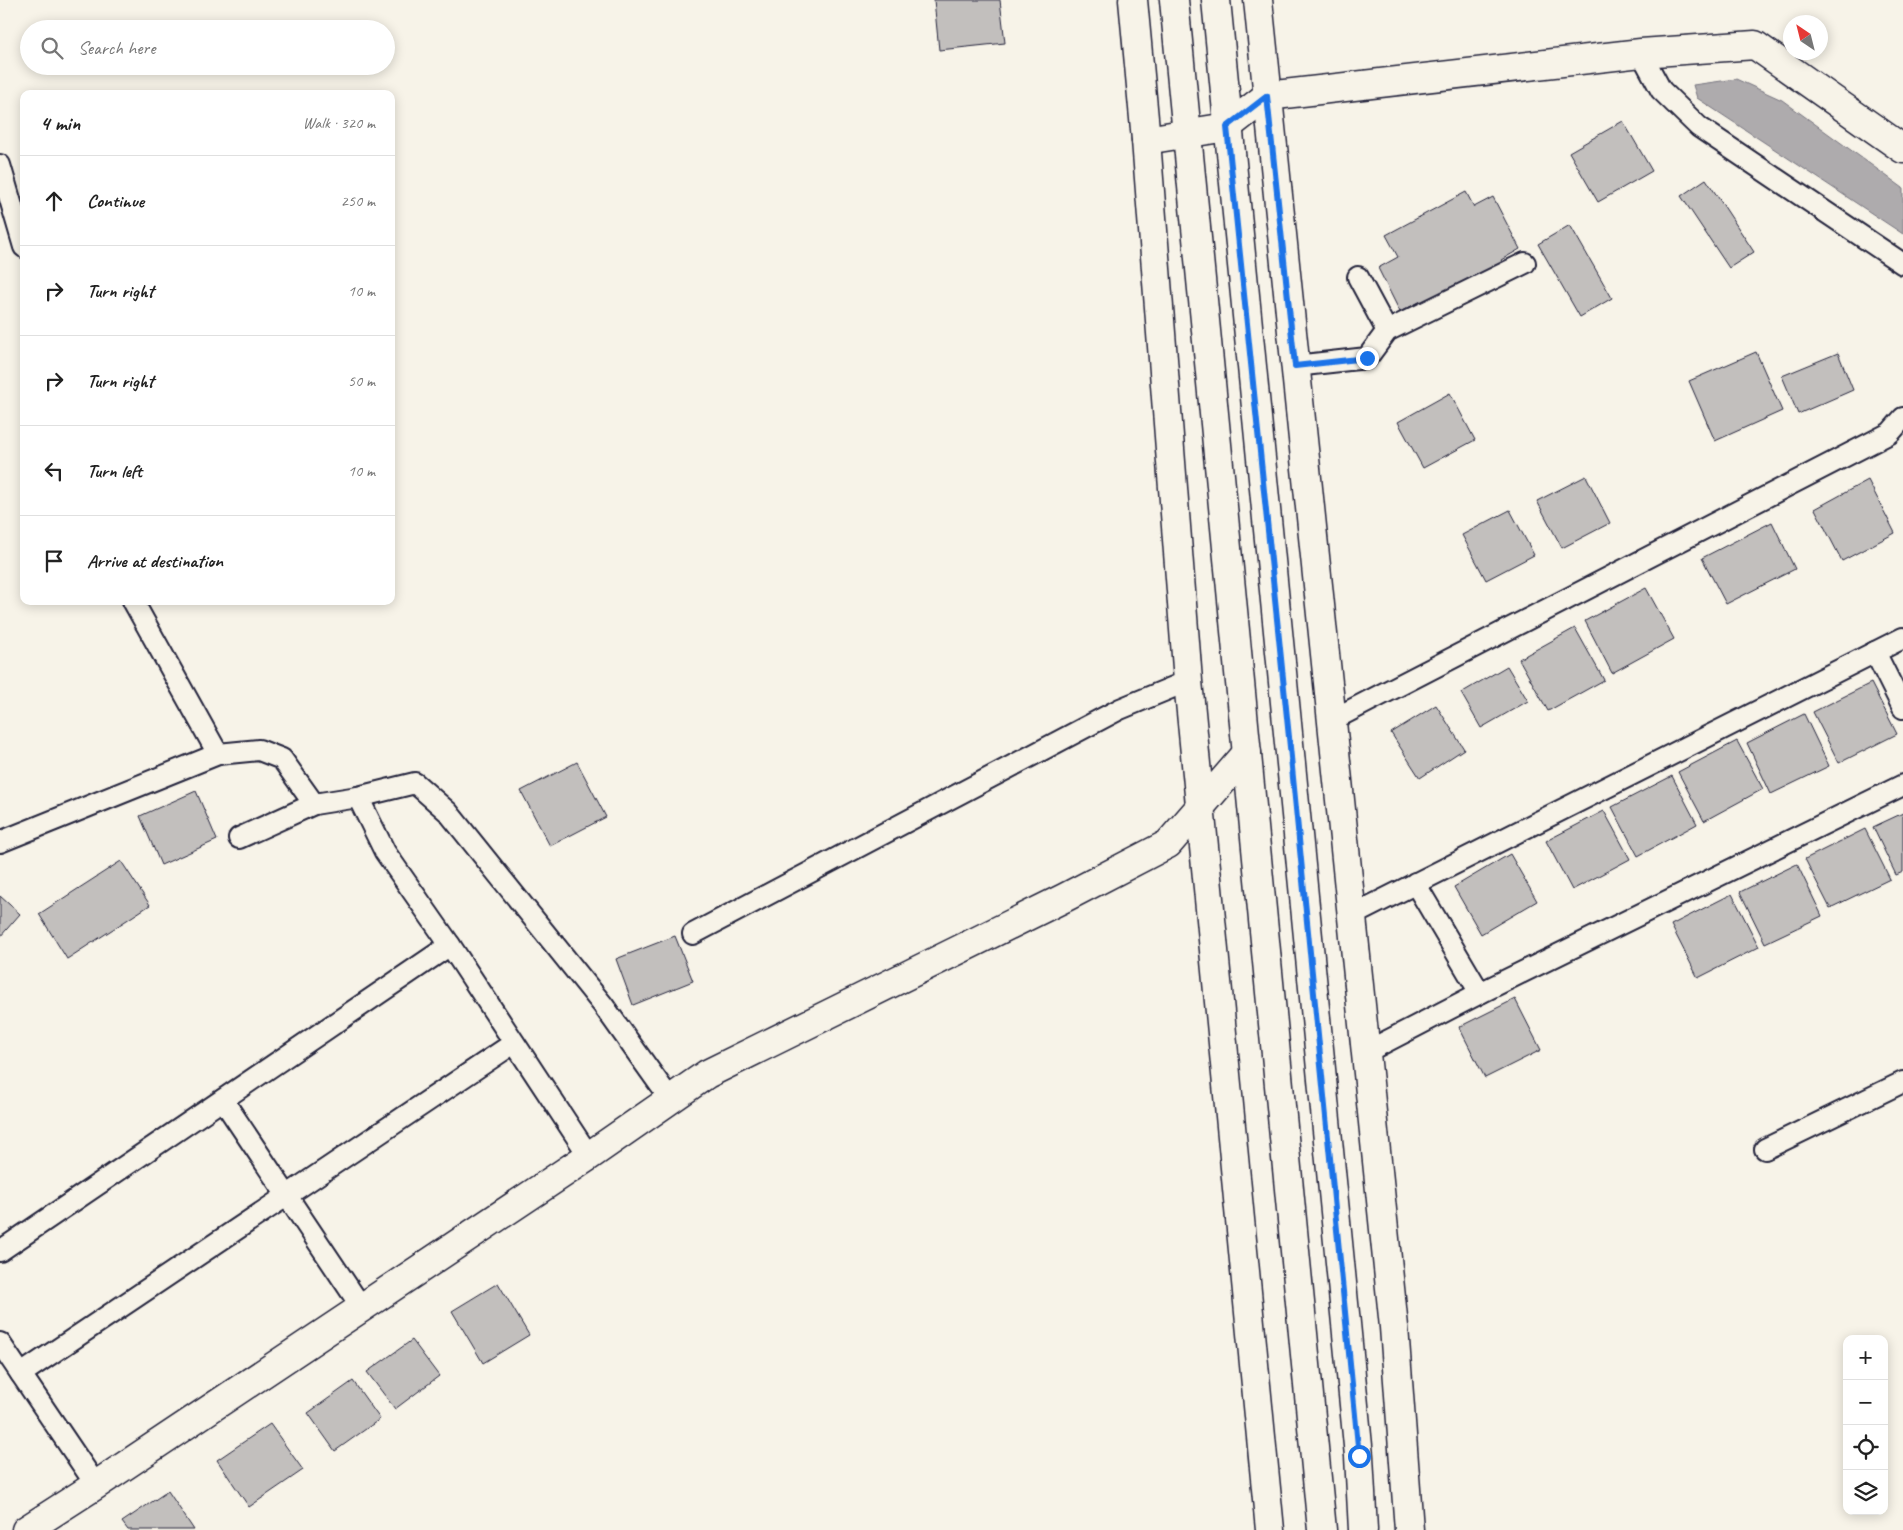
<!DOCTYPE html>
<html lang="en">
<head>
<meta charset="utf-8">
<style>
	:root { --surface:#fff; --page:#f6f6f6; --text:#222; --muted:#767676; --line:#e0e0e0 }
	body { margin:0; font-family:Caveat,sans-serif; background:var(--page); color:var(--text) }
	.controls { position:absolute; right:15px; bottom:15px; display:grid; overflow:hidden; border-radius:10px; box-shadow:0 2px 12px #0003 }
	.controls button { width:45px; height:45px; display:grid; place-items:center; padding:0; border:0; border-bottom:1px solid var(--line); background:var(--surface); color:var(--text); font:25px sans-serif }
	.compass { position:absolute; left:1783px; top:15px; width:45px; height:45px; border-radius:50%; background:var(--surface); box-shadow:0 2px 12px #0003; rotate:325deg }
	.stop { position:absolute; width:15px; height:15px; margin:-11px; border:4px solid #1a73e8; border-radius:50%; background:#fff }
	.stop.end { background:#1a73e8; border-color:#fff; box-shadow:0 1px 5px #0008 }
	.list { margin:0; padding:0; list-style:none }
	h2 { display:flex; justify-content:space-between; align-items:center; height:65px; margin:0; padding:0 20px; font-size:21px }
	h2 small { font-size:16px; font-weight:400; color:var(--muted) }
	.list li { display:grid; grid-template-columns:32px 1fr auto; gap:15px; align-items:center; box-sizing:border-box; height:90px; padding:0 20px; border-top:1px solid var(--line) }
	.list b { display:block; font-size:19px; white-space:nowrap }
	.list em { font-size:16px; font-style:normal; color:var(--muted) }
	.icon { flex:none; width:28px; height:28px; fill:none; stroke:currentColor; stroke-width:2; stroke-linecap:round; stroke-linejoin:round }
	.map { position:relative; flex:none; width:1903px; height:1530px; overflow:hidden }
	.search { position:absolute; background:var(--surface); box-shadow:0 2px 12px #0003; left:20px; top:20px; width:375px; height:55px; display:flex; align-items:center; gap:12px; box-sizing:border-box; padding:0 18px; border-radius:28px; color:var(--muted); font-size:19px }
	.panel { position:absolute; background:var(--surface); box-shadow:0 2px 12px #0003; left:20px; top:90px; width:375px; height:515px; border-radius:10px }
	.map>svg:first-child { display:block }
	.water { fill:#aeabad; stroke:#76747f }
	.building { fill:#c2bfbd; stroke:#22223b }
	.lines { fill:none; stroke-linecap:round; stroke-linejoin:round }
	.service-casing { stroke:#22223b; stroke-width:24 }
	.minor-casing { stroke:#22223b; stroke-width:31 }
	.tertiary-casing { stroke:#22223b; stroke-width:31 }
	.primary-casing { stroke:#22223b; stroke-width:31 }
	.service { stroke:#f7f3e8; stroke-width:20 }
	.minor { stroke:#f7f3e8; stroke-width:28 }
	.tertiary { stroke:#f7f3e8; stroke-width:28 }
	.primary { stroke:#f7f3e8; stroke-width:28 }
	.route { stroke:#1a73e8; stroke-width:6 }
</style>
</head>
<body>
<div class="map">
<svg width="1903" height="1530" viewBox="0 0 1903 1530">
	<rect width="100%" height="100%" fill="#f7f3e8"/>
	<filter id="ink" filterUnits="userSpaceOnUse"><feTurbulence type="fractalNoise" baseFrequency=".02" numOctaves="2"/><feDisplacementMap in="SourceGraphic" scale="10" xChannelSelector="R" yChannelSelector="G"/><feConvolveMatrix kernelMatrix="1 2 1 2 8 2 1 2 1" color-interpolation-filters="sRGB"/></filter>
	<g filter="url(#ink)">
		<path class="water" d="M 1736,79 L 1782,100 L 1903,188 L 1903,234 L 1697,98 L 1693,85 Z"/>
		<g class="building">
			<path d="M 934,0 L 1000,0 L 1005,43 L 939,50 Z"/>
			<path d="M 1623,121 L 1652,171 L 1598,202 L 1569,152 Z"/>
			<path d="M 1706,179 L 1754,252 L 1729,268 L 1681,196 Z"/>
			<path d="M 1466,192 L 1474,207 L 1493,197 L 1520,249 L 1501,260 L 1505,266 L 1424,309 L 1421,301 L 1400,312 L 1378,268 L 1398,257 L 1386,235 Z"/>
			<path d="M 1570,225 L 1612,298 L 1580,317 L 1538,244 Z"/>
			<path d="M 1756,352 L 1782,411 L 1715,441 L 1689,381 Z"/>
			<path d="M 1838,353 L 1853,390 L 1798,414 L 1782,376 Z"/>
			<path d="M 1450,393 L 1475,440 L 1423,468 L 1398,422 Z"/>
			<path d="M 1586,476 L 1610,523 L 1562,548 L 1537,501 Z"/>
			<path d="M 1868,480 L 1895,533 L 1842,561 L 1815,509 Z"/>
			<path d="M 1510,510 L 1534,555 L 1486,580 L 1462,535 Z"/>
			<path d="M 1772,522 L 1795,569 L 1726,604 L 1702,558 Z"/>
			<path d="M 1646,588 L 1674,639 L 1612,673 L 1585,621 Z"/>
			<path d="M 1575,628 L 1604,680 L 1548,711 L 1519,659 Z"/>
			<path d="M 1507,666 L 1528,701 L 1481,728 L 1461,693 Z"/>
			<path d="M 1871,683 L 1897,734 L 1839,763 L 1813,712 Z"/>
			<path d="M 1436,705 L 1464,749 L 1420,778 L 1391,733 Z"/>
			<path d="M 1804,714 L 1829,766 L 1771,794 L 1747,743 Z"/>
			<path d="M 1737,741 L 1763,789 L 1704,821 L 1678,772 Z"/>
			<path d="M 577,762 L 606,817 L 550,846 L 521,791 Z"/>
			<path d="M 1672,776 L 1697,824 L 1638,856 L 1612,807 Z"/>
			<path d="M 196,791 L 217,840 L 161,865 L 140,816 Z"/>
			<path d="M 1604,811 L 1630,859 L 1572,890 L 1546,841 Z"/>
			<path d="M 1903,813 L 1903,872 L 1896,875 L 1873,827 Z"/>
			<path d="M 1865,829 L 1890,879 L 1830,908 L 1805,859 Z"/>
			<path d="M 1510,854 L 1537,901 L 1481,934 L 1454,887 Z"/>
			<path d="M 121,861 L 150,905 L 67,959 L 39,914 Z"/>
			<path d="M 1797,864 L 1822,916 L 1765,943 L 1740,892 Z"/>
			<path d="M 1732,894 L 1759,947 L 1698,978 L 1671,925 Z"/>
			<path d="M 0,896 L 20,914 L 0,937 Z"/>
			<path d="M 675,936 L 693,981 L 633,1005 L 616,959 Z"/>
			<path d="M 1515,999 L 1541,1050 L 1485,1078 L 1459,1027 Z"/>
			<path d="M 498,1283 L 529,1335 L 483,1363 L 452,1311 Z"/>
			<path d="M 412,1340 L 439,1376 L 395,1409 L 367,1372 Z"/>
			<path d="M 353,1381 L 380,1419 L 335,1451 L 308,1413 Z"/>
			<path d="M 270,1424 L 303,1470 L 249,1507 L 217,1460 Z"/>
			<path d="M 168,1491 L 194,1530 L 128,1530 L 122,1522 Z"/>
		</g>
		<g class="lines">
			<g class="service-casing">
				<g id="service">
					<path d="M 1641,53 L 1661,90 L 1699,127 L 1903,264"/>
					<path d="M 0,165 L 24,247"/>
					<path d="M 1358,277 L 1387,331"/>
					<path d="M 1295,366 L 1367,358 L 1387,331 L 1525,263"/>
					<path d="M 133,601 L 218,754"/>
					<path d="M 1875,652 L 1903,708"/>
					<path d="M 1330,721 L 1890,433 L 1903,418"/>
					<path d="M 358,797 L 415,783 L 448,812 L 603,1005 L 670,1099"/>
					<path d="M 239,838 L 314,804 L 358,797 L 385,852 L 450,945 L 589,1156"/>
					<path d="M 0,842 L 218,754 L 259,750 L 282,759 L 314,804"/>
					<path d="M 1415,883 L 1480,993"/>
					<path d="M 1351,916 L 1903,638"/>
					<path d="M 693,934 L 1120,709 L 1188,681"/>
					<path d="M 1366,1052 L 1480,993 L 1903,785"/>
					<path d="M 223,1100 L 362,1308"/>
					<path d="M 1765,1149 L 1903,1082"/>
					<path d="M 0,1251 L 450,945"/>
					<path d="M 0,1343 L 96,1485"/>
					<path d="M 21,1374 L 514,1043"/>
				</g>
			</g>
			<g class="minor-casing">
				<g id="minor">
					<path d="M 1133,0 L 1146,140 L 1188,681 L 1270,1530"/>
					<path d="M 1258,0 L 1394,1327 L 1409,1530"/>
					<path d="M 1146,140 L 1227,127"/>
					<path d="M 26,1530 L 96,1485 L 589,1156 L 707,1074 L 1064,898 L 1168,844 L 1247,753"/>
				</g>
			</g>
			<g class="tertiary-casing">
				<path id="tertiary" d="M 1227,127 L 1267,96 L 1641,53 L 1755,45 L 1903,149"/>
			</g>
			<g class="primary-casing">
				<g id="primary">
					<path d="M 1174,0 L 1322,1530"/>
					<path d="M 1216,0 L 1359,1456 L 1363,1530"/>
				</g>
			</g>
			<use href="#service" class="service"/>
			<use href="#minor" class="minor"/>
			<use href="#tertiary" class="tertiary"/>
			<use href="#primary" class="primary"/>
		</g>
	</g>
	<g class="lines" filter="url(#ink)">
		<path class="route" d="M 1359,1456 L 1290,747 L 1227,127 L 1267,96 L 1295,366 L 1367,358"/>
	</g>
</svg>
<div class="controls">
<button>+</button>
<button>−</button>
<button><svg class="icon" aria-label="locate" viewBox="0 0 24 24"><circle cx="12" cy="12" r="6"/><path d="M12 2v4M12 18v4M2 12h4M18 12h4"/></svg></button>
<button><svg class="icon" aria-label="layers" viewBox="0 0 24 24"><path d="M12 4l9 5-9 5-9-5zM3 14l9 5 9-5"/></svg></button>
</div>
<svg class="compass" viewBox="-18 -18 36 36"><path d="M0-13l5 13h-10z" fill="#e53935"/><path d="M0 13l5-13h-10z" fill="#767676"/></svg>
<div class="stop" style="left:1359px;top:1456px"></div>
<div class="stop end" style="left:1367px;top:358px"></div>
<div class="search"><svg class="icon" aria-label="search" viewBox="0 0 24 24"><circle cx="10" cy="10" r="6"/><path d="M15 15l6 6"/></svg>Search here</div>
<section class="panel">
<h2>4 min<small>Walk · 320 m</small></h2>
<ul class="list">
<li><svg class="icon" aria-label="ahead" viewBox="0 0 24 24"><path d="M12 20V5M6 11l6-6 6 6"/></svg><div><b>Continue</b></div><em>250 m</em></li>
<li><svg class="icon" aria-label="right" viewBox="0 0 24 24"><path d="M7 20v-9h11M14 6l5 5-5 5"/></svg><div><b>Turn right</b></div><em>10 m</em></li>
<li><svg class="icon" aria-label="right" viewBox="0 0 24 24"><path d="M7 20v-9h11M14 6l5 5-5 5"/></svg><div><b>Turn right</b></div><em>50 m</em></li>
<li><svg class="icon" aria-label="left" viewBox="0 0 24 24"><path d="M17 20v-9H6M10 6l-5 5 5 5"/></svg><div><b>Turn left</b></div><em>10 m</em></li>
<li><svg class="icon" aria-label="arrive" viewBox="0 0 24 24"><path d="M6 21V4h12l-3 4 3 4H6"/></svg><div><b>Arrive at destination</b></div></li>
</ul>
</section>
</div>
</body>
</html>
